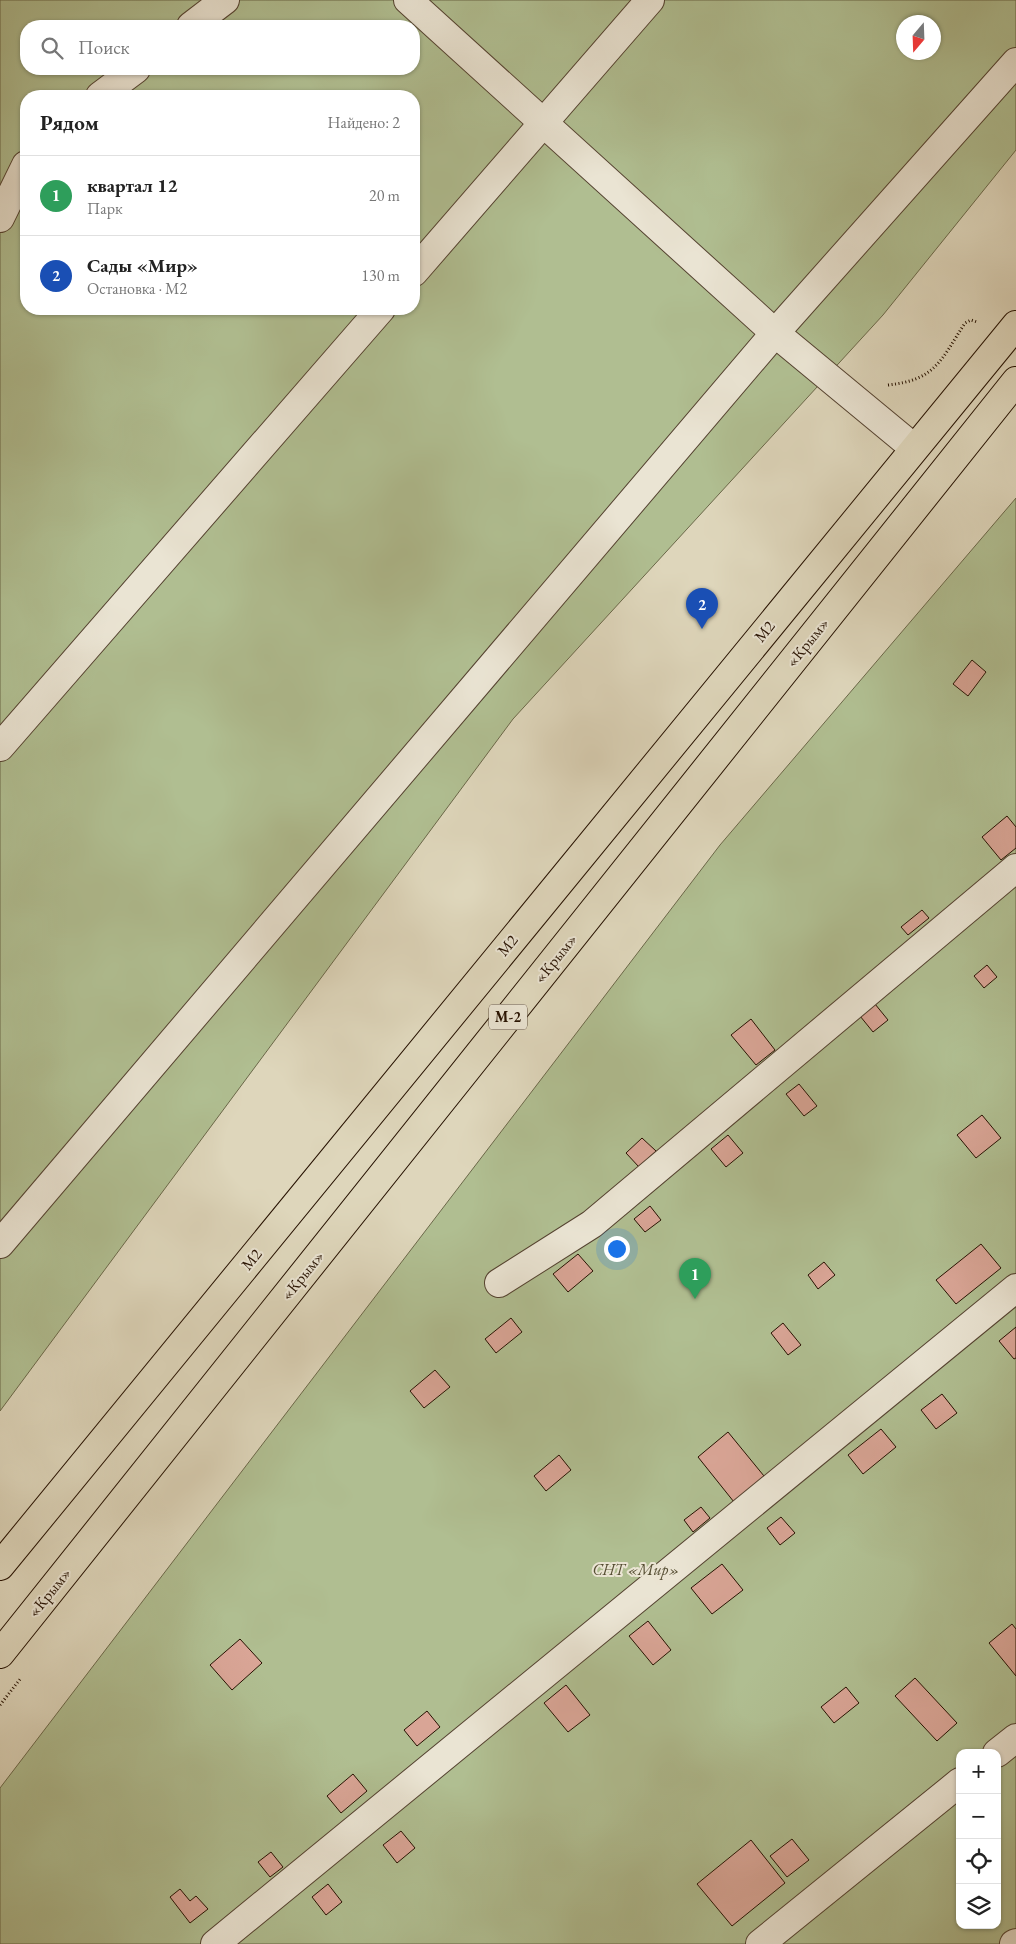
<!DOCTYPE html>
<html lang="ru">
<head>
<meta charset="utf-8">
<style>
	:root { --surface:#fff; --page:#f2f2f2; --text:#222; --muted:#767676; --line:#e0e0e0; --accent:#8f2418 }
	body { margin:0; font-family:"EB Garamond",serif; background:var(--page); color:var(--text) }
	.controls { position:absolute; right:15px; bottom:15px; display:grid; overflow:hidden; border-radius:10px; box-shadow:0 1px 4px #0004 }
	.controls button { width:45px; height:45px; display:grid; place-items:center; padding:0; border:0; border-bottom:1px solid var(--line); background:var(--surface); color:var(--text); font:25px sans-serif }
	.compass { position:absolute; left:896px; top:15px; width:45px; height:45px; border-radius:50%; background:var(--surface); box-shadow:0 1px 4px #0004; rotate:199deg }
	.you { position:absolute; left:616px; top:1248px; width:18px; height:18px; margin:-12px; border:4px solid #fff; border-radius:50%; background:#1a73e8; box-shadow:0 0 0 8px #1a73e833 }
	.badge { display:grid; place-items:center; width:32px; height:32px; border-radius:50%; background:var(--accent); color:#fff; font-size:16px; font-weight:700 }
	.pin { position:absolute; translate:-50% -41px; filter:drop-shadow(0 1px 2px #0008) }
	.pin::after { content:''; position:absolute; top:26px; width:18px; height:15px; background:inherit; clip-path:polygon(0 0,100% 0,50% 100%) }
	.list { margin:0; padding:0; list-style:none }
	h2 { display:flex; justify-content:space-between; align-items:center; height:65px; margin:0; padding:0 20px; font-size:21px }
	h2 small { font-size:16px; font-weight:400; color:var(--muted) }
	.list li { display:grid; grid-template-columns:32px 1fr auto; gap:15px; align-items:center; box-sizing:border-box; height:80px; padding:0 20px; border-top:1px solid var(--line) }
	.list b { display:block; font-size:19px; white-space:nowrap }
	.list p { margin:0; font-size:16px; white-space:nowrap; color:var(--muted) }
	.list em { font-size:16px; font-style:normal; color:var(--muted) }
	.icon { flex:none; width:28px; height:28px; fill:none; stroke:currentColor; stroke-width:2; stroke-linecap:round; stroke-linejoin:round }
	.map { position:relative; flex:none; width:1016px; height:1944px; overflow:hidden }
	.search { position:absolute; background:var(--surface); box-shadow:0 1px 4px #0004; left:20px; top:20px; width:400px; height:55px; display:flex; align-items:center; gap:12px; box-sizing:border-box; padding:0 18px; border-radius:20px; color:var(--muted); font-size:19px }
	.panel { position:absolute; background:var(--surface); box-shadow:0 1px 4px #0004; left:20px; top:90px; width:400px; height:225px; border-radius:20px }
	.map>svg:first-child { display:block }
	.green { fill:#b0be91; stroke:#6b6849; fill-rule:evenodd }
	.building { fill:#d9a596; stroke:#261101 }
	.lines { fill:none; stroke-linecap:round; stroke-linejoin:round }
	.minor-casing { stroke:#544230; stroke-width:30 }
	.highway-casing { stroke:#261101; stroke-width:30 }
	.path { stroke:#261101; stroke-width:3; stroke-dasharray:1 2.5; stroke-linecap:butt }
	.minor { stroke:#eae4d3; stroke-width:28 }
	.highway { stroke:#ded6bb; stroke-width:28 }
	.labels { text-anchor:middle; stroke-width:4; stroke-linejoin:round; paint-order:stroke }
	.shield { fill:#eae4d3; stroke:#615040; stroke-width:1 }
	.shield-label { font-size:15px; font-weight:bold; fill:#261101 }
	.street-label { font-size:16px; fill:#261101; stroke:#eae4d3 }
	.park-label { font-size:16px; font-style:italic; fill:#564e33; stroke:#eae4d3 }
</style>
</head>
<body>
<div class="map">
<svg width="1016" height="1944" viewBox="0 0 1016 1944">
	<rect width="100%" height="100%" fill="#ded6bb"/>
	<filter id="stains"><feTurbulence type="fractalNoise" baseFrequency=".004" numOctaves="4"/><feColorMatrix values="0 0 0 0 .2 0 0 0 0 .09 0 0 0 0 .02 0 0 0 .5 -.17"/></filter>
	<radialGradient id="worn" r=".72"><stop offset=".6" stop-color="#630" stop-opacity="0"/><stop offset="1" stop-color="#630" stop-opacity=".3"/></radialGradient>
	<g class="green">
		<path d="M 0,0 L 1016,0 L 1016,150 L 883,315 L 513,719 L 0,1411 ZM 904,22 L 934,22 L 934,52 L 904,52 ZM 26,26 L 414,26 L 414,69 L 26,69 ZM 26,96 L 414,96 L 414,309 L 26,309 Z"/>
		<path d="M 1016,498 L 1016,1944 L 0,1944 L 0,1788 L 720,845 ZM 960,1753 L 997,1753 L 997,1925 L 960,1925 Z"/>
	</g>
	<g class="building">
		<path d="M 972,660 L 986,672 L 968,696 L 953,684 Z"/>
		<path d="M 1007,816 L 1016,827 L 1016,848 L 1001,860 L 982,837 Z"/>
		<path d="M 922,910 L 929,918 L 908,935 L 901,927 Z"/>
		<path d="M 987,965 L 997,977 L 984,988 L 974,976 Z"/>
		<path d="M 875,1004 L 888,1020 L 873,1032 L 860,1016 Z"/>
		<path d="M 751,1019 L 775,1050 L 756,1065 L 731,1035 Z"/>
		<path d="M 799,1084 L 817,1106 L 804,1116 L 786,1094 Z"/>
		<path d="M 982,1115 L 1001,1138 L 976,1158 L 957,1135 Z"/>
		<path d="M 728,1135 L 743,1153 L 726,1167 L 711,1149 Z"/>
		<path d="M 642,1138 L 656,1151 L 639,1167 L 626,1153 Z"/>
		<path d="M 650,1206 L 661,1220 L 645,1232 L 634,1219 Z"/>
		<path d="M 981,1244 L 1001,1268 L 956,1304 L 936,1280 Z"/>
		<path d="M 578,1254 L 593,1271 L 568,1292 L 553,1274 Z"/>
		<path d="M 824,1262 L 835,1275 L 818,1289 L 808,1275 Z"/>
		<path d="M 511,1318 L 522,1332 L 496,1353 L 485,1339 Z"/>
		<path d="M 783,1323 L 801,1345 L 788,1355 L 771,1333 Z"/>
		<path d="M 1016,1327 L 1016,1358 L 1014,1359 L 999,1341 Z"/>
		<path d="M 435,1370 L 450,1387 L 424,1408 L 410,1391 Z"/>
		<path d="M 942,1394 L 957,1413 L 936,1429 L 921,1410 Z"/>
		<path d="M 881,1429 L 896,1447 L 863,1474 L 848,1455 Z"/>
		<path d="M 728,1432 L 764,1476 L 734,1502 L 698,1457 Z"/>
		<path d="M 559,1455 L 571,1470 L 546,1491 L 534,1476 Z"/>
		<path d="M 701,1507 L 710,1518 L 693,1532 L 684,1520 Z"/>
		<path d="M 781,1517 L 795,1533 L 780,1545 L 767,1528 Z"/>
		<path d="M 722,1564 L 743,1590 L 712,1614 L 691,1588 Z"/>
		<path d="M 648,1621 L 671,1650 L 653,1665 L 629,1636 Z"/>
		<path d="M 1012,1624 L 1016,1629 L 1016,1676 L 989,1643 Z"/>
		<path d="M 240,1639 L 262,1663 L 232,1690 L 210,1665 Z"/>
		<path d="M 915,1678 L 957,1723 L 937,1741 L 895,1696 Z"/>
		<path d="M 566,1685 L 590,1715 L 568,1732 L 544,1703 Z"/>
		<path d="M 846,1687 L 859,1703 L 834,1723 L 821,1707 Z"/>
		<path d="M 427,1711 L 440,1727 L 417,1746 L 404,1730 Z"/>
		<path d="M 353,1774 L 367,1791 L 341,1813 L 327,1796 Z"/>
		<path d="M 401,1831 L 415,1848 L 397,1863 L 383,1845 Z"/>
		<path d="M 792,1839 L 809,1860 L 787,1877 L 770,1856 Z"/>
		<path d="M 751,1840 L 785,1883 L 732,1926 L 697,1884 Z"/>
		<path d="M 271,1852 L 283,1867 L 270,1877 L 258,1862 Z"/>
		<path d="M 328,1884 L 342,1902 L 326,1915 L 312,1897 Z"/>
		<path d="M 180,1889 L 190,1901 L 196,1896 L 208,1909 L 190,1923 L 170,1897 Z"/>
	</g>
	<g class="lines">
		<g class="minor-casing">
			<g id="minor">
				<path d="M 408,0 L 775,333 L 914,448"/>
				<path d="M 191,26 L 225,0"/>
				<path d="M 100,96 L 136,69"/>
				<path d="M 0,218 L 26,165"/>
				<path d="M 414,272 L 650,0"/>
				<path d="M 0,747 L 381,309"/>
				<path d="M 0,1244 L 775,333 L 1016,62"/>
				<path d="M 499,1283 L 592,1224 L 1016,868"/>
				<path d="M 997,1753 L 1016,1738"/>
				<path d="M 215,1944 L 1016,1288"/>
				<path d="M 760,1944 L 960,1782"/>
				<path d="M 1014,1944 L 1016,1943"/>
			</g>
		</g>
		<g class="highway-casing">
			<g id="highway">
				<path d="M 0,1566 L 1016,325"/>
				<path d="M 0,1654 L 1016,381"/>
			</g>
		</g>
		<g class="path">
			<path d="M 888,385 C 936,380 941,360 965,323 L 971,320 L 977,322"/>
			<path d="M 0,1705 L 21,1678"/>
		</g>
		<use href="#minor" class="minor"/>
		<use href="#highway" class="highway"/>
	</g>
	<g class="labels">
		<rect class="shield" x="489" y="1004.5" width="38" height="25" rx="4"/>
		<g class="shield-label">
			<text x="508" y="1022">М-2</text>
		</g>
		<g class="street-label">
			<text transform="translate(764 631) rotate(-51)" y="6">М2</text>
			<text transform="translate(807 642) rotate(-51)" y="6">«Крым»</text>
			<text transform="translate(507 945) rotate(-51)" y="6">М2</text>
			<text transform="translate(555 958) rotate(-51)" y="6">«Крым»</text>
			<text transform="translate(251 1259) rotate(-51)" y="6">М2</text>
			<text transform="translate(302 1275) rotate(-51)" y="6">«Крым»</text>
			<text transform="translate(49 1592) rotate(-51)" y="6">«Крым»</text>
		</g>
		<g class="park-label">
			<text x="636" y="1575">СНТ «Мир»</text>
		</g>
	</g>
	<rect width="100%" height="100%" filter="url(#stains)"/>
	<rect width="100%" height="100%" fill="url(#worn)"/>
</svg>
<div class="controls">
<button>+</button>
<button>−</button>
<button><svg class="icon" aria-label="locate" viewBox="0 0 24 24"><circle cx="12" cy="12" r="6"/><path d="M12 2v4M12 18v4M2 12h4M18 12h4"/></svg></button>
<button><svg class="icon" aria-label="layers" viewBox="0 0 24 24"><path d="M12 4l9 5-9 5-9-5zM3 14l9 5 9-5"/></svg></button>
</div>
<svg class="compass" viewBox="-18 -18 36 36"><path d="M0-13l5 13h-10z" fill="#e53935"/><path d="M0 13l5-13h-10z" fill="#767676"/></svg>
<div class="you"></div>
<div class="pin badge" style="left:695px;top:1299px;background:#2e9e5b">1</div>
<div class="pin badge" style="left:702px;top:629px;background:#1a4fb4">2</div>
<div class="search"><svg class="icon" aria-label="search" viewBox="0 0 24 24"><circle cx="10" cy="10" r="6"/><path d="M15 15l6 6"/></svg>Поиск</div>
<section class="panel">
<h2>Рядом<small>Найдено: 2</small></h2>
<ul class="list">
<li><span class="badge" style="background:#2e9e5b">1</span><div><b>квартал 12</b><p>Парк</p></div><em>20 m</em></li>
<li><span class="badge" style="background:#1a4fb4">2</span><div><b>Сады «Мир»</b><p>Остановка · М2</p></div><em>130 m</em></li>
</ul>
</section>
</div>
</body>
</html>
